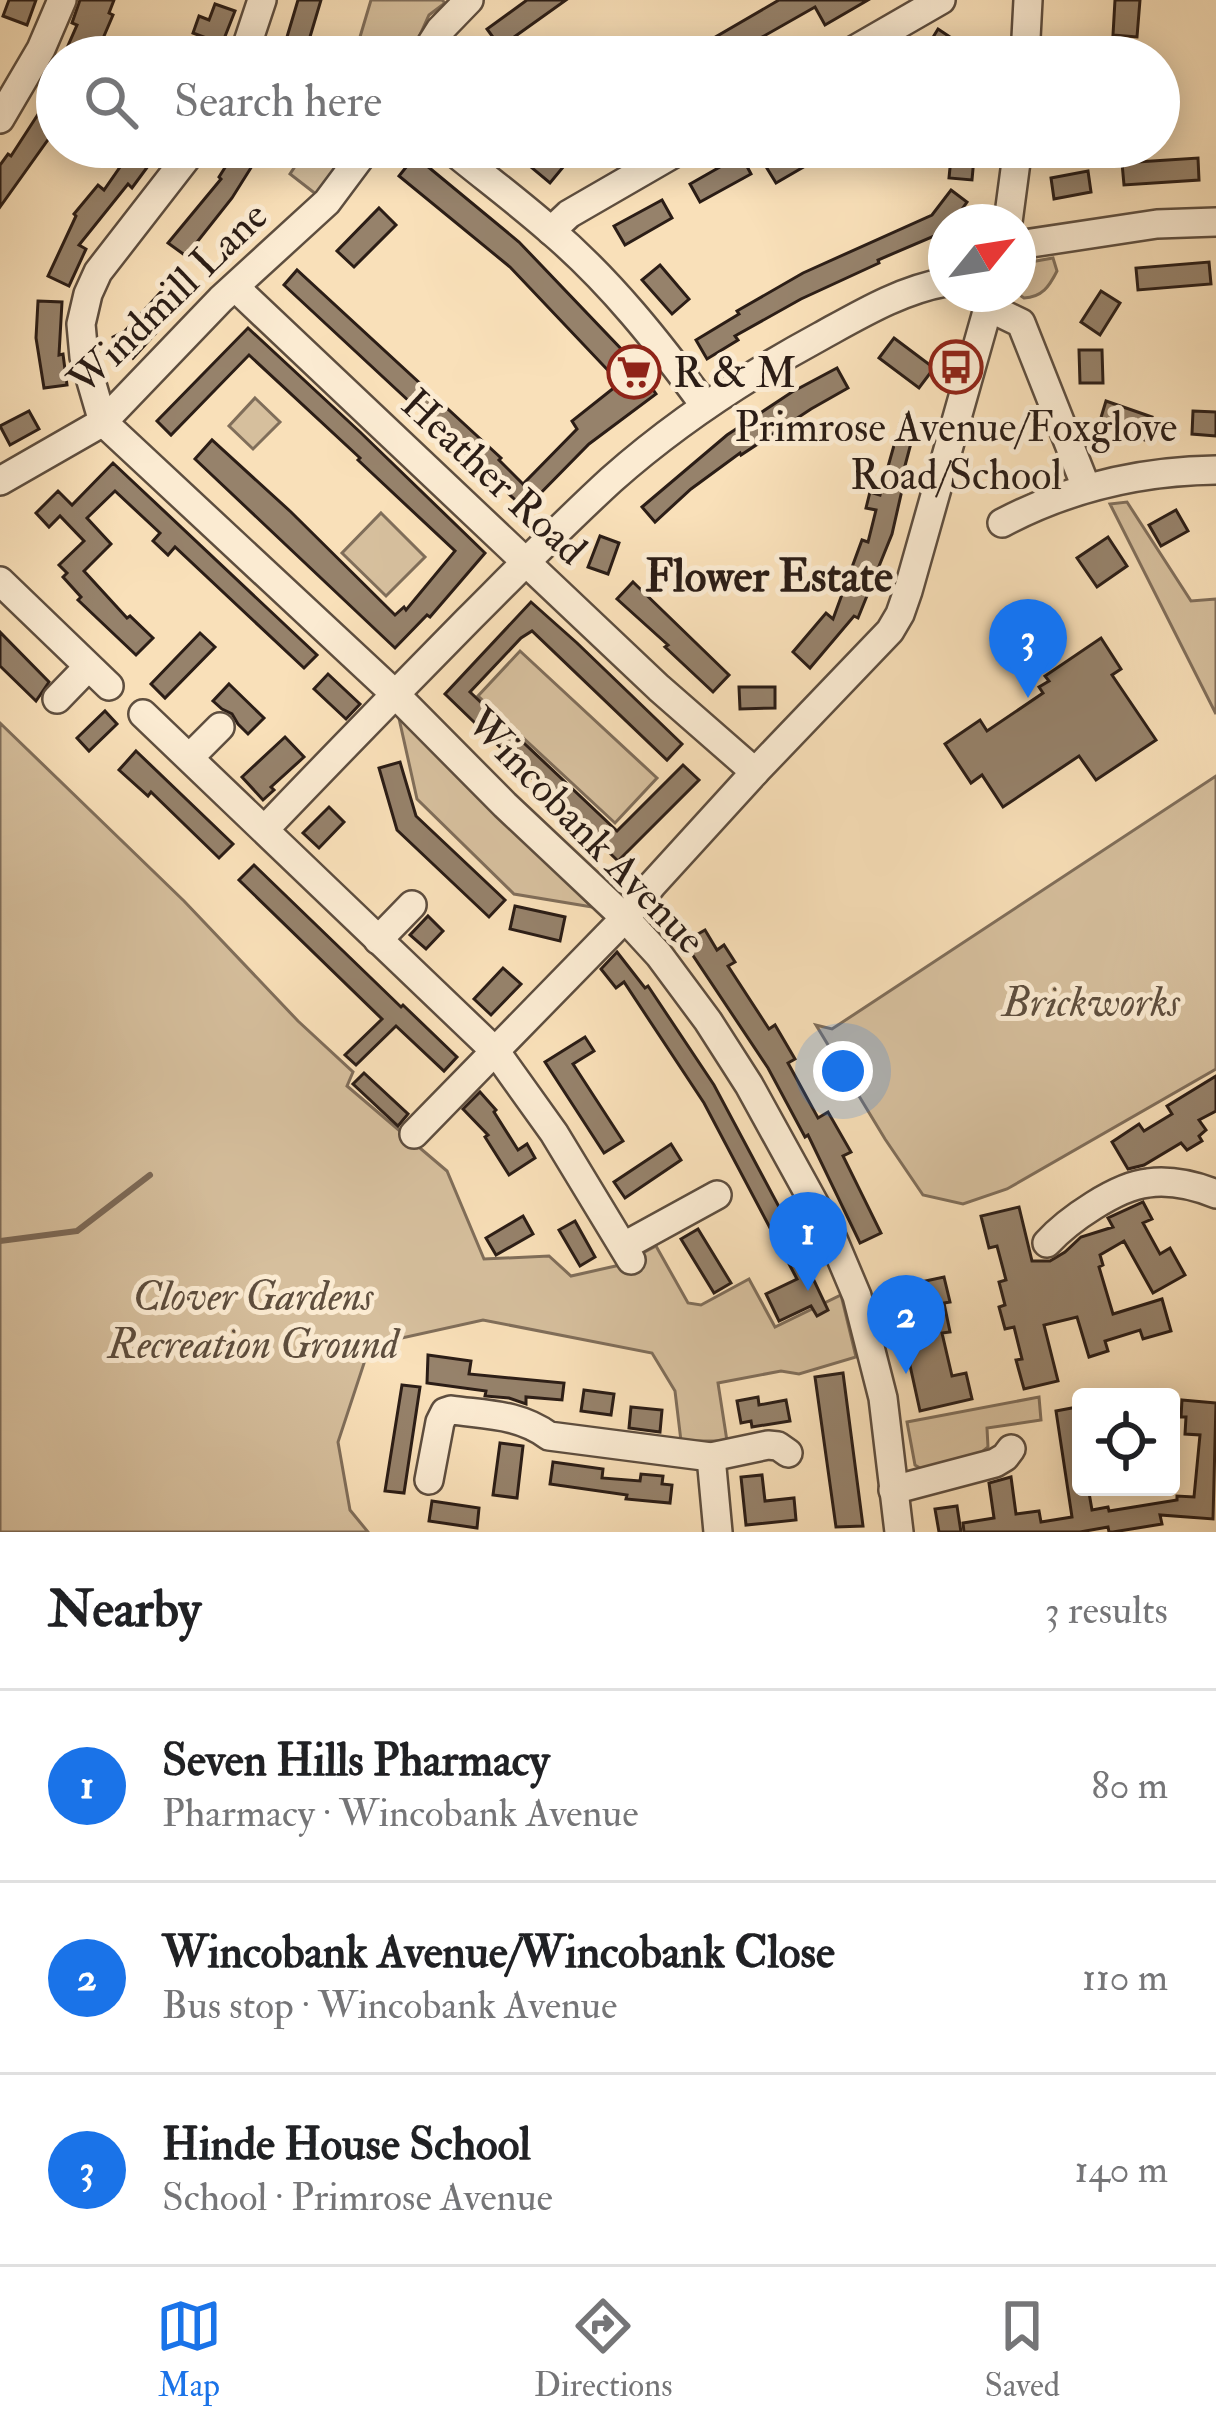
<!DOCTYPE html>
<html lang="en">
<head>
<meta charset="utf-8">
<style>
	:root { --surface:#fff; --page:#f6f6f6; --text:#202124; --muted:#757577; --line:#e0e0e0; --accent:#1a73e8 }
	body { margin:0; font-family:"IM FELL Double Pica",serif; background:var(--page); color:var(--text) }
	.controls { position:absolute; right:36px; bottom:36px; display:grid; overflow:hidden; border-radius:12px; box-shadow:0 6px 30px #0003 }
	.controls button { width:108px; height:108px; display:grid; place-items:center; padding:0; border:0; border-bottom:3px solid var(--line); background:var(--surface); color:var(--text); font:60px sans-serif }
	.compass { position:absolute; left:928px; top:204px; width:108px; height:108px; border-radius:50%; background:var(--surface); box-shadow:0 6px 30px #0003; rotate:60deg }
	.you { position:absolute; left:843px; top:1071px; width:42px; height:42px; margin:-30px; border:9px solid #fff; border-radius:50%; background:#1a73e8; box-shadow:0 0 0 18px #1a73e833 }
	.badge { display:grid; place-items:center; width:78px; height:78px; border-radius:50%; background:var(--accent); color:#fff; font-size:39px; font-weight:700 }
	.pin { position:absolute; translate:-50% -99px; filter:drop-shadow(0 3px 6px #0008) }
	.pin::after { content:''; position:absolute; top:63px; width:42px; height:36px; background:inherit; clip-path:polygon(0 0,100% 0,50% 100%) }
	.list { margin:0; padding:0; list-style:none }
	h2 { display:flex; justify-content:space-between; align-items:center; height:156px; margin:0; padding:0 48px; font-size:51px }
	h2 small { font-size:39px; font-weight:400; color:var(--muted) }
	.list li { display:grid; grid-template-columns:78px 1fr auto; gap:36px; align-items:center; box-sizing:border-box; height:192px; padding:0 48px; border-top:3px solid var(--line) }
	.list b { display:block; font-size:45px; white-space:nowrap }
	.list p { margin:0; font-size:39px; white-space:nowrap; color:var(--muted) }
	.list em { font-size:39px; font-style:normal; color:var(--muted) }
	.icon { flex:none; width:66px; height:66px; fill:none; stroke:currentColor; stroke-width:2; stroke-linecap:round; stroke-linejoin:round }
	.map { position:relative; flex:none; width:1216px; height:1532px; overflow:hidden }
	.search { position:absolute; background:var(--surface); box-shadow:0 6px 30px #0003; left:36px; right:36px; top:36px; height:132px; display:flex; align-items:center; gap:30px; box-sizing:border-box; padding:0 42px; border-radius:66px; color:var(--muted); font-size:45px }
	.sheet { height:732px; background:var(--surface) }
	nav { display:flex; justify-content:space-around; align-items:center; box-sizing:border-box; height:168px; border-top:3px solid var(--line); background:var(--surface); font-size:33px; color:var(--muted) }
	nav a { display:grid; justify-items:center; gap:6px }
	nav .on { color:var(--accent) }
	.map>svg:first-child { display:block }
	.green { fill:#d6bf9d; stroke:#806e5a; stroke-width:3 }
	.lines { fill:none; stroke-linecap:round; stroke-linejoin:round }
	.stream { stroke:#7d6a57; stroke-width:6 }
	.building { fill:#96826b; stroke:#2b1d16; stroke-width:3 }
	.minor-casing { stroke:#5e4e3f; stroke-width:32 }
	.minor { stroke:#fbebd2; stroke-width:27 }
	.labels { text-anchor:middle; stroke-width:10; stroke-linejoin:round; paint-order:stroke }
	.street-label { font-size:42px; fill:#2b1d16; stroke:#fbebd2 }
	.poi-label { font-size:42px; fill:#2b1d16; stroke:#fbebd2; text-anchor:start }
	.park-label { font-size:42px; font-style:italic; fill:#5e4e3e; stroke:#fbebd2 }
	.neighbourhood-label { font-size:45px; font-weight:bold; fill:#2b1d16; stroke:#fbebd2 }
</style>
</head>
<body>
<div class="map">
<svg width="1216" height="1532" viewBox="0 0 1216 1532">
	<rect width="100%" height="100%" fill="#f9e0b9"/>
	<filter id="stains"><feTurbulence type="fractalNoise" baseFrequency=".00167" numOctaves="4"/><feColorMatrix values="0 0 0 0 .2 0 0 0 0 .09 0 0 0 0 .02 0 0 0 .5 -.17"/></filter>
	<radialGradient id="worn" r=".72"><stop offset=".6" stop-color="#630" stop-opacity="0"/><stop offset="1" stop-color="#630" stop-opacity=".3"/></radialGradient>
	<g class="green">
		<path d="M 371,0 L 442,0 L 445,3 L 429,15 L 410,57 L 354,57 Z"/>
		<path d="M 308,147 L 358,147 L 321,198 L 290,174 Z"/>
		<path d="M 1053,258 L 1057,271 C 1049,287 1042,297 1024,298 L 1018,294 L 1018,272 L 1025,263 Z"/>
		<path d="M 255,398 L 280,422 L 253,449 L 229,426 Z"/>
		<path d="M 1127,502 L 1191,601 L 1216,599 L 1216,714 L 1110,504 Z"/>
		<path d="M 381,513 L 425,557 L 386,596 L 342,553 Z"/>
		<path d="M 520,651 L 657,778 L 615,823 L 478,696 Z"/>
		<path d="M 398,714 L 592,907 L 514,894 L 417,799 Z"/>
		<path d="M 0,723 L 184,901 L 298,1021 L 353,1072 L 347,1086 L 447,1171 L 484,1259 L 549,1256 L 571,1276 L 620,1265 L 656,1246 L 688,1303 L 701,1305 L 749,1279 L 775,1327 L 841,1295 L 856,1357 L 799,1374 L 781,1371 L 718,1383 L 727,1441 L 681,1441 L 675,1391 L 652,1353 L 483,1320 L 370,1345 L 338,1442 L 350,1510 L 368,1532 L 0,1532 Z"/>
		<path d="M 1216,776 L 1216,1069 L 1007,1189 L 963,1204 L 923,1195 L 885,1139 L 816,1025 L 832,1029 Z"/>
		<path d="M 1039,1397 L 1041,1420 L 987,1428 L 988,1447 L 977,1456 L 923,1470 L 915,1465 L 907,1422 Z"/>
	</g>
	<g class="lines">
		<path class="stream" d="M 0,1241 L 77,1231 L 150,1175"/>
	</g>
	<g class="building">
		<path d="M 9,0 L 36,0 L 27,25 L 3,16 Z"/>
		<path d="M 80,0 L 114,0 L 109,13 L 113,15 L 95,57 L 63,57 L 77,25 L 72,23 Z"/>
		<path d="M 298,0 L 321,0 L 304,57 L 281,57 Z"/>
		<path d="M 527,0 L 566,0 L 500,47 L 487,29 Z"/>
		<path d="M 779,0 L 868,0 L 825,25 L 815,7 L 727,57 L 681,57 Z"/>
		<path d="M 1115,0 L 1140,0 L 1137,37 L 1113,35 Z"/>
		<path d="M 215,4 L 235,11 L 222,44 L 193,33 L 199,16 L 209,20 Z"/>
		<path d="M 938,29 L 980,57 L 942,57 L 927,47 Z"/>
		<path d="M 57,85 L 57,127 L 0,207 L 0,165 L 8,154 L 11,156 Z"/>
		<path d="M 134,147 L 139,147 L 154,158 L 132,188 L 128,184 L 79,245 L 86,249 L 69,286 L 48,276 L 76,216 L 74,214 L 98,185 L 104,190 Z"/>
		<path d="M 238,147 L 264,147 L 232,198 L 186,256 L 168,243 L 221,179 L 219,177 Z"/>
		<path d="M 507,147 L 541,147 L 564,166 L 550,183 Z"/>
		<path d="M 796,147 L 838,147 L 776,183 L 765,165 Z"/>
		<path d="M 952,147 L 975,147 L 972,180 L 949,178 Z"/>
		<path d="M 741,155 L 751,174 L 700,202 L 690,184 Z"/>
		<path d="M 415,156 L 519,242 L 628,356 L 639,349 L 657,373 L 647,381 L 656,394 L 589,444 L 525,509 L 284,285 L 297,270 L 501,458 L 499,460 L 523,484 L 577,429 L 572,421 L 620,383 L 510,267 L 399,176 Z"/>
		<path d="M 1198,158 L 1199,180 L 1124,185 L 1122,163 Z"/>
		<path d="M 1088,171 L 1091,192 L 1054,199 L 1051,178 Z"/>
		<path d="M 951,190 L 967,202 L 953,222 L 946,222 L 946,231 L 878,260 L 879,263 L 801,299 L 735,336 L 738,340 L 707,359 L 696,340 L 739,314 L 737,311 L 803,273 L 932,215 Z"/>
		<path d="M 662,200 L 672,218 L 625,245 L 614,226 Z"/>
		<path d="M 379,208 L 396,225 L 354,267 L 337,251 Z"/>
		<path d="M 1209,262 L 1211,284 L 1138,290 L 1136,268 Z"/>
		<path d="M 660,265 L 689,299 L 672,314 L 642,280 Z"/>
		<path d="M 182,269 L 199,286 L 163,322 L 165,323 L 133,358 L 131,355 L 119,363 L 113,337 L 125,331 Z"/>
		<path d="M 1101,291 L 1120,303 L 1100,335 L 1081,322 Z"/>
		<path d="M 38,301 L 62,302 L 59,355 L 63,354 L 67,385 L 44,388 L 36,338 Z"/>
		<path d="M 248,328 L 360,432 L 485,553 L 430,617 L 427,615 L 395,648 L 195,459 L 212,440 L 291,512 L 395,615 L 404,607 L 406,610 L 455,551 L 358,460 L 360,458 L 249,355 L 171,435 L 157,421 Z"/>
		<path d="M 894,338 L 934,368 L 919,388 L 879,358 Z"/>
		<path d="M 1079,350 L 1102,350 L 1103,383 L 1080,383 Z"/>
		<path d="M 837,368 L 848,388 L 811,409 L 741,455 L 740,453 L 691,489 L 655,522 L 642,507 L 727,435 L 792,392 Z"/>
		<path d="M 1106,401 L 1152,417 L 1145,440 L 1099,424 Z"/>
		<path d="M 29,411 L 39,429 L 10,445 L 0,426 Z"/>
		<path d="M 1193,411 L 1216,412 L 1216,436 L 1192,434 Z"/>
		<path d="M 900,424 L 915,428 L 902,477 L 905,477 L 892,534 L 858,618 L 854,616 L 810,668 L 793,652 L 826,613 L 833,619 L 862,540 L 868,542 L 876,510 L 866,508 L 870,492 L 880,495 Z"/>
		<path d="M 113,463 L 317,655 L 304,668 L 175,547 L 168,555 L 153,541 L 160,533 L 115,491 L 87,518 L 111,544 L 84,571 L 127,618 L 130,616 L 153,638 L 136,655 L 78,600 L 81,597 L 63,577 L 67,573 L 59,565 L 84,541 L 60,516 L 49,527 L 36,513 L 58,491 L 72,505 Z"/>
		<path d="M 1176,510 L 1188,531 L 1161,546 L 1149,525 Z"/>
		<path d="M 600,536 L 619,543 L 608,574 L 588,567 Z"/>
		<path d="M 1108,537 L 1127,566 L 1097,587 L 1077,558 Z"/>
		<path d="M 633,582 L 729,675 L 713,692 L 665,647 L 668,645 L 617,599 Z"/>
		<path d="M 531,602 L 577,643 L 682,744 L 667,760 L 532,631 L 521,638 L 470,692 L 617,831 L 683,765 L 699,780 L 618,861 L 445,694 Z"/>
		<path d="M 0,632 L 49,682 L 36,701 L 0,666 Z"/>
		<path d="M 200,633 L 215,647 L 165,698 L 151,684 Z"/>
		<path d="M 1101,638 L 1121,669 L 1112,675 L 1156,740 L 1096,780 L 1079,756 L 1003,807 L 982,775 L 971,783 L 945,744 L 980,720 L 987,731 L 1043,693 L 1039,687 L 1049,681 L 1045,676 Z"/>
		<path d="M 328,674 L 360,704 L 346,719 L 314,689 Z"/>
		<path d="M 229,684 L 264,718 L 248,734 L 238,724 L 232,714 L 222,709 L 213,701 Z"/>
		<path d="M 739,687 L 775,687 L 775,708 L 740,709 Z"/>
		<path d="M 105,711 L 117,724 L 89,751 L 77,738 Z"/>
		<path d="M 285,737 L 304,757 L 271,787 L 274,790 L 263,800 L 242,777 Z"/>
		<path d="M 136,751 L 233,844 L 219,858 L 151,792 L 148,796 L 119,770 Z"/>
		<path d="M 400,762 L 416,816 L 505,900 L 489,917 L 397,830 L 379,768 Z"/>
		<path d="M 329,807 L 344,822 L 319,848 L 303,833 Z"/>
		<path d="M 254,865 L 401,1007 L 403,1005 L 457,1057 L 444,1071 L 396,1026 L 356,1065 L 345,1055 L 382,1019 L 239,880 Z"/>
		<path d="M 515,906 L 565,917 L 560,941 L 510,929 Z"/>
		<path d="M 428,916 L 443,931 L 426,949 L 410,935 Z"/>
		<path d="M 705,930 L 717,950 L 724,945 L 735,962 L 728,966 L 769,1029 L 775,1025 L 795,1059 L 788,1063 L 818,1118 L 828,1112 L 851,1152 L 843,1156 L 881,1233 L 860,1243 L 808,1135 L 805,1137 L 768,1068 L 684,942 Z"/>
		<path d="M 617,952 L 645,988 L 648,986 L 714,1085 L 802,1250 L 800,1251 L 828,1310 L 817,1316 L 811,1306 L 779,1321 L 766,1294 L 797,1279 L 704,1103 L 624,982 L 616,988 L 601,969 Z"/>
		<path d="M 503,968 L 521,984 L 491,1015 L 474,999 Z"/>
		<path d="M 585,1037 L 594,1051 L 573,1064 L 623,1141 L 604,1153 L 545,1062 Z"/>
		<path d="M 364,1073 L 408,1114 L 398,1126 L 353,1084 Z"/>
		<path d="M 1216,1076 L 1216,1111 L 1199,1120 L 1206,1130 L 1199,1136 L 1202,1141 L 1187,1150 L 1181,1143 L 1144,1165 L 1128,1169 L 1112,1142 L 1139,1124 L 1144,1131 L 1172,1114 L 1167,1106 Z"/>
		<path d="M 480,1092 L 496,1110 L 494,1112 L 518,1150 L 527,1144 L 535,1158 L 509,1175 L 485,1137 L 488,1135 L 463,1109 Z"/>
		<path d="M 671,1144 L 681,1160 L 625,1198 L 614,1182 Z"/>
		<path d="M 1143,1202 L 1152,1219 L 1143,1223 L 1160,1254 L 1170,1248 L 1185,1275 L 1153,1293 L 1124,1241 L 1100,1255 L 1103,1265 L 1099,1267 L 1113,1314 L 1162,1299 L 1171,1331 L 1143,1339 L 1140,1330 L 1105,1341 L 1108,1351 L 1089,1357 L 1077,1317 L 1044,1325 L 1058,1381 L 1024,1389 L 1016,1360 L 1022,1359 L 1014,1327 L 1005,1329 L 999,1307 L 1005,1305 L 999,1282 L 1006,1280 L 997,1246 L 989,1248 L 981,1216 L 1019,1207 L 1032,1261 L 1050,1261 L 1065,1252 L 1081,1237 L 1113,1227 L 1108,1218 Z"/>
		<path d="M 523,1216 L 533,1234 L 496,1255 L 486,1238 Z"/>
		<path d="M 575,1221 L 595,1257 L 580,1266 L 559,1230 Z"/>
		<path d="M 698,1229 L 731,1283 L 714,1293 L 681,1239 Z"/>
		<path d="M 944,1277 L 950,1302 L 944,1303 L 950,1332 L 942,1333 L 952,1376 L 966,1373 L 972,1399 L 920,1411 L 893,1288 Z"/>
		<path d="M 428,1355 L 471,1361 L 469,1374 L 564,1383 L 562,1400 L 526,1397 L 526,1404 L 509,1398 L 485,1396 L 486,1391 L 427,1383 Z"/>
		<path d="M 843,1373 L 863,1526 L 836,1527 L 815,1377 Z"/>
		<path d="M 402,1385 L 420,1387 L 404,1493 L 385,1491 Z"/>
		<path d="M 584,1390 L 614,1394 L 611,1415 L 581,1411 Z"/>
		<path d="M 758,1397 L 759,1405 L 786,1400 L 790,1421 L 752,1427 L 751,1421 L 741,1423 L 737,1401 Z"/>
		<path d="M 1182,1400 L 1216,1403 L 1213,1519 L 1160,1515 L 1162,1524 L 1113,1532 L 1109,1532 L 1108,1527 L 1080,1532 L 964,1532 L 963,1523 L 994,1518 L 989,1483 L 1011,1477 L 1016,1514 L 1039,1511 L 1041,1522 L 1072,1517 L 1056,1411 L 1077,1407 L 1081,1421 L 1081,1487 L 1088,1487 L 1092,1510 L 1108,1507 L 1109,1511 L 1177,1500 L 1177,1496 L 1194,1497 L 1200,1435 L 1185,1434 L 1186,1417 L 1181,1417 Z"/>
		<path d="M 631,1407 L 662,1410 L 660,1432 L 629,1428 Z"/>
		<path d="M 500,1443 L 523,1446 L 517,1498 L 493,1495 Z"/>
		<path d="M 553,1462 L 603,1469 L 602,1478 L 640,1481 L 641,1474 L 663,1476 L 662,1484 L 672,1485 L 670,1503 L 626,1499 L 627,1495 L 550,1484 Z"/>
		<path d="M 762,1475 L 765,1501 L 794,1498 L 796,1520 L 746,1525 L 741,1477 Z"/>
		<path d="M 432,1501 L 479,1508 L 477,1528 L 429,1521 Z"/>
		<path d="M 957,1506 L 961,1532 L 939,1532 L 935,1509 Z"/>
	</g>
	<g class="lines">
		<g class="minor-casing">
			<g id="minor">
				<path d="M 243,57 L 262,0"/>
				<path d="M 423,57 L 440,30 L 469,0"/>
				<path d="M 842,57 L 941,0"/>
				<path d="M 1025,57 L 1028,0"/>
				<path d="M 0,119 L 41,49 L 62,0"/>
				<path d="M 195,147 L 98,272 L 88,294 L 81,324 L 84,357 L 103,422 L 395,694 L 505,805 L 625,918 L 659,955 L 708,1021 L 749,1085 L 830,1232 L 857,1296 L 883,1398 L 899,1532"/>
				<path d="M 448,147 C 482,175 517,201 550,230 C 610,281 659,343 705,406"/>
				<path d="M 1008,222 L 1018,147"/>
				<path d="M 551,231 L 569,214 L 685,147"/>
				<path d="M 1018,245 L 1157,224 L 1216,222"/>
				<path d="M 235,287 L 659,688 L 755,772"/>
				<path d="M 988,307 L 1021,323 L 1086,487"/>
				<path d="M 0,481 L 103,422 L 221,299 L 327,202 L 368,147"/>
				<path d="M 1002,523 C 1068,488 1141,471 1216,470"/>
				<path d="M 0,581 L 109,686"/>
				<path d="M 57,699 L 88,667"/>
				<path d="M 143,714 L 496,1052 L 554,1133 L 631,1260"/>
				<path d="M 190,757 L 220,727"/>
				<path d="M 265,829 C 332,759 400,689 468,620 C 515,573 562,525 611,480 C 674,424 747,376 821,336 C 861,314 901,290 946,282"/>
				<path d="M 378,940 L 412,905"/>
				<path d="M 414,1134 L 625,918 L 652,885 L 755,772 L 890,631 L 900,614 L 908,591 L 992,294"/>
				<path d="M 1047,1243 C 1068,1220 1117,1186 1148,1183 C 1170,1180 1196,1186 1216,1194"/>
				<path d="M 624,1246 L 717,1195"/>
				<path d="M 711,1457 L 718,1532"/>
				<path d="M 429,1480 L 440,1422 L 445,1412 L 451,1410 C 487,1415 519,1414 549,1436 L 711,1457 L 768,1445 L 778,1446 L 788,1453"/>
				<path d="M 893,1490 L 995,1463 L 1005,1457 L 1011,1449"/>
			</g>
		</g>
		<use href="#minor" class="minor"/>
	</g>
	<defs>
		<g id="bus-ring" transform="scale(2.7)"><circle r="9.5" fill="#fbebd2" stroke="#8f2418" stroke-width="1.5"/><path d="M-5-6H5V4H4V6H2V4H-2V6H-4V4H-5ZM-3.5-4V0h7V-4ZM-3.5 1.2v1.5H-2V1.2ZM2 1.2v1.5H3.5V1.2Z" fill="#8f2418"/></g>
		<g id="supermarket-ring" transform="scale(2.7)"><circle r="9.5" fill="#fbebd2" stroke="#8f2418" stroke-width="1.5"/><path d="M-6-5.5h2.5l.6 2H6L4.5 2H-2.5L-4.4-4H-6ZM-1.5 3.2a1.3 1.3 0 1 0 .1 0ZM3 3.2a1.3 1.3 0 1 0 .1 0Z" fill="#8f2418"/></g>
	</defs>
	<g fill-rule="evenodd">
		<use href="#bus-ring" x="956" y="367"/>
		<use href="#supermarket-ring" x="634" y="372"/>
	</g>
	<g class="labels">
		<g class="street-label">
			<text transform="translate(167 297) rotate(-44)" y="15">Windmill Lane</text>
			<text transform="translate(495 476) rotate(43)" y="15">Heather Road</text>
			<text transform="translate(587 830) rotate(46)" y="15">Wincobank Avenue</text>
		</g>
		<g class="poi-label">
			<text x="673" y="387">R &amp; M</text>
			<text x="956" y="441" text-anchor="middle">Primrose Avenue/Foxglove<tspan x="956" dy="48">Road/School</tspan></text>
		</g>
		<g class="park-label">
			<text x="1091" y="1016">Brickworks</text>
			<text x="253" y="1310">Clover Gardens<tspan x="253" dy="48">Recreation Ground</tspan></text>
		</g>
		<g class="neighbourhood-label">
			<text x="769" y="591">Flower Estate</text>
		</g>
	</g>
	<rect width="100%" height="100%" filter="url(#stains)"/>
	<rect width="100%" height="100%" fill="url(#worn)"/>
</svg>
<div class="controls">
<button><svg class="icon" aria-label="locate" viewBox="0 0 24 24"><circle cx="12" cy="12" r="6"/><path d="M12 2v4M12 18v4M2 12h4M18 12h4"/></svg></button>
</div>
<svg class="compass" viewBox="-18 -18 36 36"><path d="M0-13l5 13h-10z" fill="#e53935"/><path d="M0 13l5-13h-10z" fill="#757577"/></svg>
<div class="you"></div>
<div class="pin badge" style="left:808px;top:1291px">1</div>
<div class="pin badge" style="left:906px;top:1374px">2</div>
<div class="pin badge" style="left:1028px;top:698px">3</div>
<div class="search"><svg class="icon" aria-label="search" viewBox="0 0 24 24"><circle cx="10" cy="10" r="6"/><path d="M15 15l6 6"/></svg>Search here</div>
</div>
<section class="sheet">
<h2>Nearby<small>3 results</small></h2>
<ul class="list">
<li><span class="badge">1</span><div><b>Seven Hills Pharmacy</b><p>Pharmacy · Wincobank Avenue</p></div><em>80 m</em></li>
<li><span class="badge">2</span><div><b>Wincobank Avenue/Wincobank Close</b><p>Bus stop · Wincobank Avenue</p></div><em>110 m</em></li>
<li><span class="badge">3</span><div><b>Hinde House School</b><p>School · Primrose Avenue</p></div><em>140 m</em></li>
</ul>
</section>
<nav>
<a class="on"><svg class="icon" aria-label="map" viewBox="0 0 24 24"><path d="M3 6l6-2 6 2 6-2v14l-6 2-6-2-6 2zM9 4v14M15 6v14"/></svg>Map</a>
<a><svg class="icon" aria-label="directions" viewBox="0 0 24 24"><path d="M12 3l9 9-9 9-9-9zM9 14v-3h6M13 9l2 2-2 2"/></svg>Directions</a>
<a><svg class="icon" aria-label="saved" viewBox="0 0 24 24"><path d="M7 4h10v16l-5-4-5 4z"/></svg>Saved</a>
</nav>
</body>
</html>
